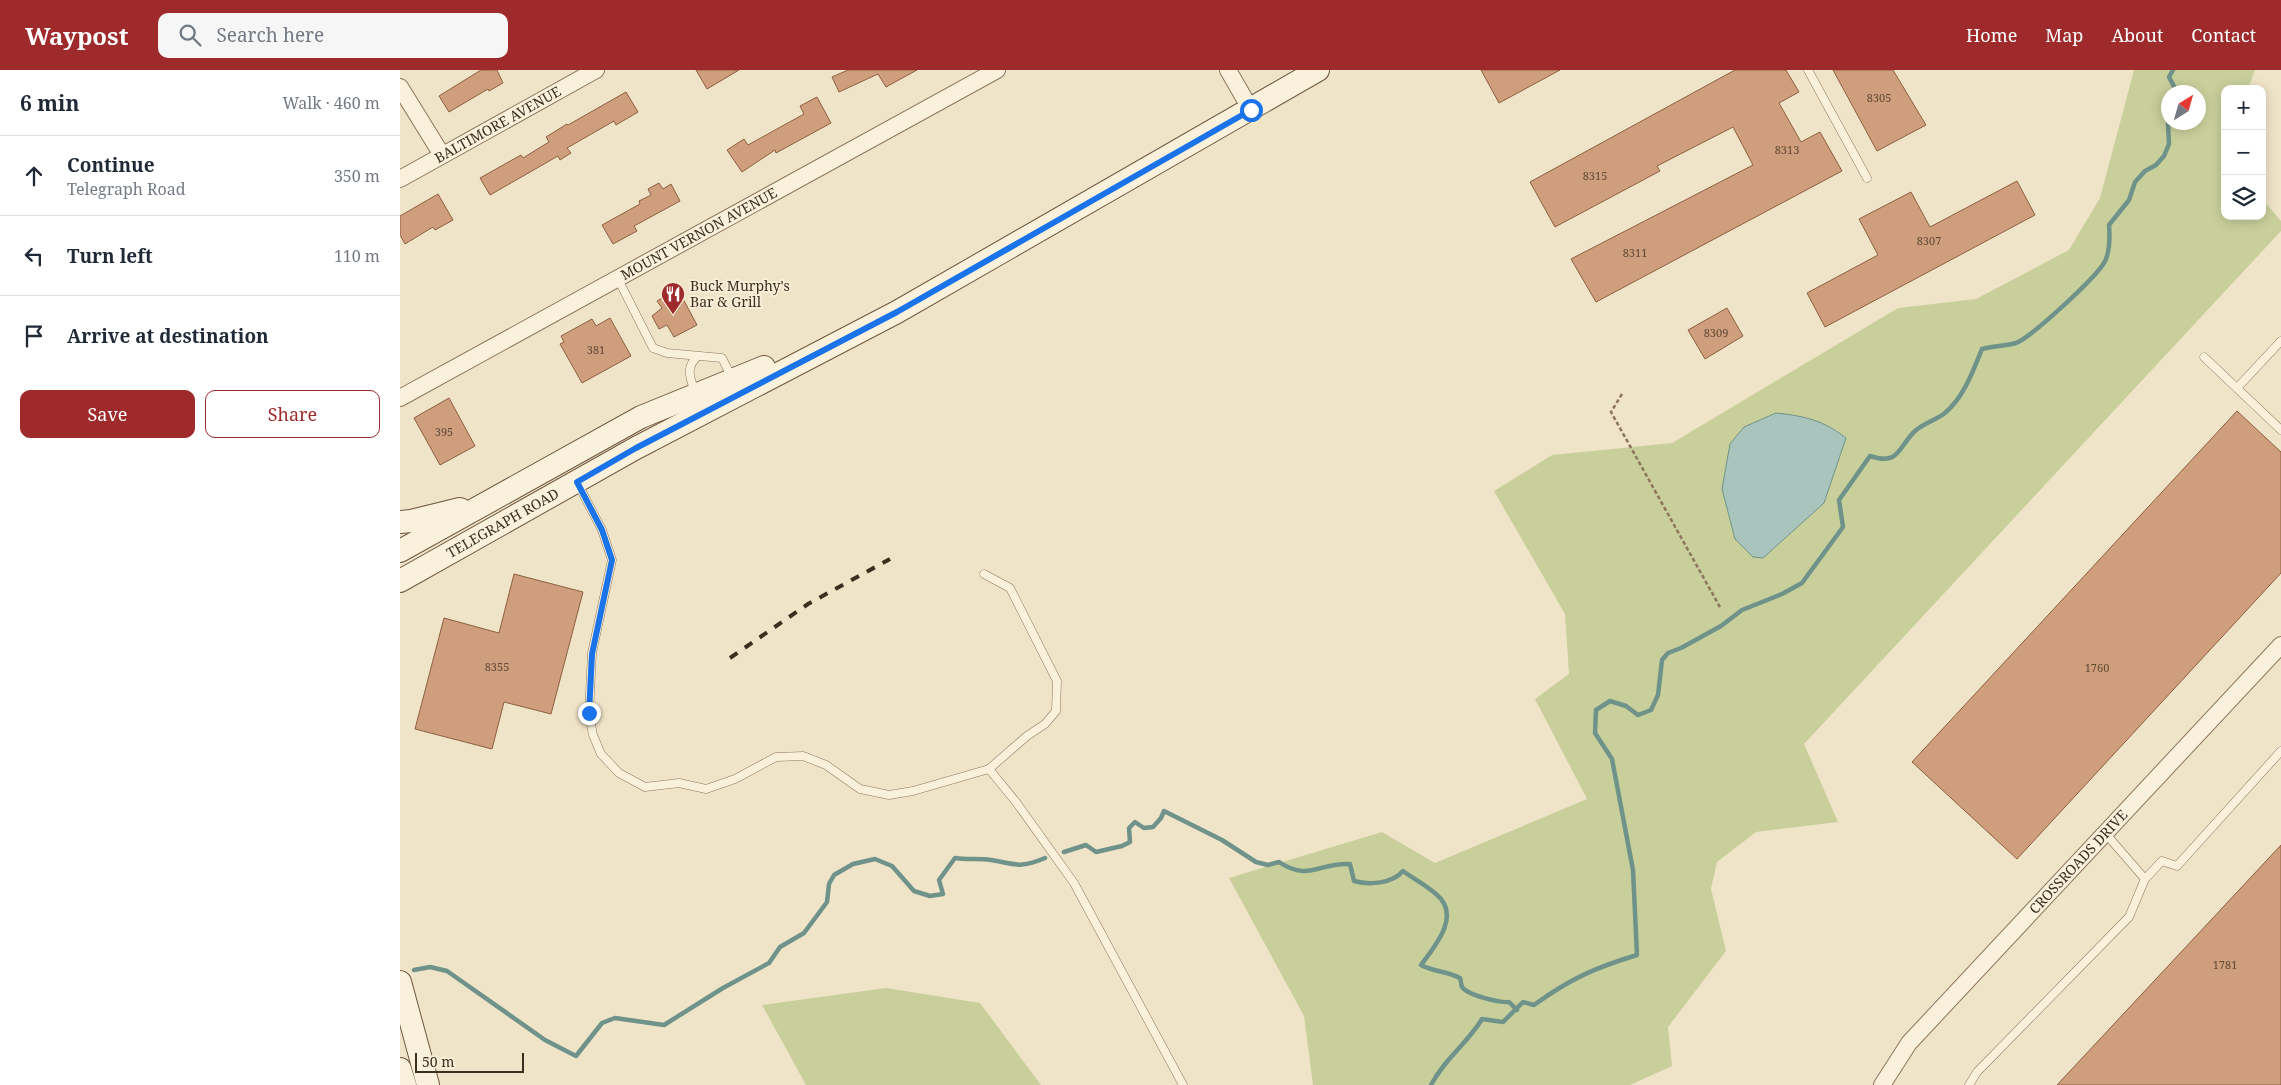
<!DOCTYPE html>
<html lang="en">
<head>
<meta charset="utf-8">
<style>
	:root { --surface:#fff; --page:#f6f6f7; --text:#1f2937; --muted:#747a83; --line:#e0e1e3; --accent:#9e2a2b }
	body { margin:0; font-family:"Noto Serif",serif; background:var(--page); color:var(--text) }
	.controls { position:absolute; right:15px; top:15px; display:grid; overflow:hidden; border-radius:10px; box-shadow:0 2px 12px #0003 }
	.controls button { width:45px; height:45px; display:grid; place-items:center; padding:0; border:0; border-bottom:1px solid var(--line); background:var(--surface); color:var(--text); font:25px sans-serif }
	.compass { position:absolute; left:1761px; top:15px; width:45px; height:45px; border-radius:50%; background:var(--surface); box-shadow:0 2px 12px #0003; rotate:37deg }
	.scale { position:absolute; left:15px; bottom:12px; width:109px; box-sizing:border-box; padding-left:5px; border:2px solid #3d2e20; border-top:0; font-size:14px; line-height:18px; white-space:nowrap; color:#3d2e20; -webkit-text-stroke:4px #f7eed8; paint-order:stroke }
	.stop { position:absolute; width:15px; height:15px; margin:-11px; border:4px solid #1a73e8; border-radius:50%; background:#fff }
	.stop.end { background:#1a73e8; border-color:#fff; box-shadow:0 1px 5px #0008 }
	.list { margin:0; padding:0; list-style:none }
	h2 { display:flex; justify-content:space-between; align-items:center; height:65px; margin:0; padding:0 20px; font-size:21px }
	h2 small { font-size:16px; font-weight:400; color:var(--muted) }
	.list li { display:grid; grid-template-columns:32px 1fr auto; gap:15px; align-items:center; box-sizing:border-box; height:80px; padding:0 20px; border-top:1px solid var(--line) }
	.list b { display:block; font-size:19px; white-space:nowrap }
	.list p { margin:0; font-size:16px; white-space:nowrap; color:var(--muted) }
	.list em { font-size:16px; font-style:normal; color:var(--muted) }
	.actions { display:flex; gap:10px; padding:15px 20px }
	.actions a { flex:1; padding:11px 0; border:1px solid var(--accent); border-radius:10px; text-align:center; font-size:18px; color:var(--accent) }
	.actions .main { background:var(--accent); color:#fff }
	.icon { flex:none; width:28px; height:28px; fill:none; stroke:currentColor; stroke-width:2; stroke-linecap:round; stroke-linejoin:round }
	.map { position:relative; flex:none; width:1881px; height:1015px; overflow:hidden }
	header { display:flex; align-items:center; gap:30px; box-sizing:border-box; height:70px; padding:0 25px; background:var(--accent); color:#fff }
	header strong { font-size:24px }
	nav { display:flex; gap:28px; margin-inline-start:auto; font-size:18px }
	.search { width:350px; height:45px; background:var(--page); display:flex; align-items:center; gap:12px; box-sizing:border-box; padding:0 18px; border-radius:10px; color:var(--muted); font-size:19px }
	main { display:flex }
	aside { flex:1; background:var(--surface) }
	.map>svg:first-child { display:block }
	.green { fill:#c9cf9b; fill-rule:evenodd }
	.water { fill:#a9c4bc; stroke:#6f938a }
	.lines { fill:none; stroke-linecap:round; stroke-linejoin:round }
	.stream { stroke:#6f938a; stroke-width:4.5 }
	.building { fill:#cf9f7d; stroke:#8d5f41 }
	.lane-casing { stroke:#8d765c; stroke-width:9 }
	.street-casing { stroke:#8d765c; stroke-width:18 }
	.secondary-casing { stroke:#6f573f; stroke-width:24 }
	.path { stroke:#8d765c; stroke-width:2.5; stroke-dasharray:4 2.5; stroke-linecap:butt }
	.lane { stroke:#faf1dc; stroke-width:8 }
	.street { stroke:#faf1dc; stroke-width:16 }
	.secondary { stroke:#faf1dc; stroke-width:22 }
	.rail { stroke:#3d2e20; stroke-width:4; stroke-dasharray:9 9; stroke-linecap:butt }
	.route { stroke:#1a73e8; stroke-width:6 }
	.labels { text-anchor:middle; stroke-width:4; stroke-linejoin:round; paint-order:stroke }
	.number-label { font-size:11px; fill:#624a37 }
	.street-label { font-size:14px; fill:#3d2e20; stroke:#f7eed8 }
	.poi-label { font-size:14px; fill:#3d2e20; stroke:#f7eed8; text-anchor:start }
</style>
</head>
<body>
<header>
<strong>Waypost</strong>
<div class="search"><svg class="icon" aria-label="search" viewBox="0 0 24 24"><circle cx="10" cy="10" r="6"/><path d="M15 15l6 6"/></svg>Search here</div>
<nav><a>Home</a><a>Map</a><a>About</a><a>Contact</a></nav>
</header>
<main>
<aside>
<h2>6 min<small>Walk · 460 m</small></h2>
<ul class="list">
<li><svg class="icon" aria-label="ahead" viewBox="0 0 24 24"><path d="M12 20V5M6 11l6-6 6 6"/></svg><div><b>Continue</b><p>Telegraph Road</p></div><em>350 m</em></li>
<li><svg class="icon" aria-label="left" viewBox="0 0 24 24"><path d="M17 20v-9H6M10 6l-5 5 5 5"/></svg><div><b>Turn left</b></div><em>110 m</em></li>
<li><svg class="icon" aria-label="arrive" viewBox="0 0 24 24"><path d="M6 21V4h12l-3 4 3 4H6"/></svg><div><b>Arrive at destination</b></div></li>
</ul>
<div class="actions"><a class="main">Save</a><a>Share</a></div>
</aside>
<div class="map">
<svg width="1881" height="1015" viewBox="0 0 1881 1015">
	<rect width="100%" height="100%" fill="#f0e4c8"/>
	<g class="green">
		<path d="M 1734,0 L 1855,0 L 1848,19 L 1825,19 L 1825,146 L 1862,146 L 1862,129 L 1881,151 L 1881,161 L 1404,674 L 1438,752 L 1356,762 L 1317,792 L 1311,819 L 1326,881 L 1268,957 L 1272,996 L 1230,1015 L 913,1015 L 904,946 L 829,808 L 982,762 L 1035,793 L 1187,729 L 1135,629 L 1169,604 L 1165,544 L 1094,421 L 1152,385 L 1272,373 L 1498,238 L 1576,229 L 1669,180 L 1700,128 ZM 1768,22 L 1798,22 L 1798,52 L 1768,52 Z"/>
		<path d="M 486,918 L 580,933 L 641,1015 L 406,1015 L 362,935 Z"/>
	</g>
	<path class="water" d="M 1376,343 C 1404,346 1423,350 1446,368 L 1424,433 L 1363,488 L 1353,487 L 1335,469 L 1322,419 L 1330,374 L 1344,357 Z"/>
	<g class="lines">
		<g class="stream">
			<path d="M 1773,0 L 1769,7 L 1777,22"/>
			<path d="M 664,782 L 686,775 L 696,782 L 722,776 L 730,772 L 729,758 L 735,752 L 744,758 L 753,757 L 761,748 L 764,741 L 822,770 L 856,792 L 868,795 L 879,792 C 909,812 919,792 950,794 L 954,811 C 969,815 992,814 1003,801 C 1014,809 1026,815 1036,824 C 1062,845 1035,876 1021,895 C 1034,902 1047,901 1060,908 C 1061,911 1061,914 1062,917 C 1067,925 1100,933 1109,932 L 1117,940"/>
			<path d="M 14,900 L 30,897 L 47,901 L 145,970 L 176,986 L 202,953 L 215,948 L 264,955 L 323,918 L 369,893 L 380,877 L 404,863 L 427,832 L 429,814 L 434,805 L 453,794 L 475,789 L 492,796 L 514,821 L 530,826 L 543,824 L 539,810 L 555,788 C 568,790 579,788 591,790 C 616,794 619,799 645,788"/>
			<path d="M 1031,1015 C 1045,988 1067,974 1082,949 L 1103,952 L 1123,932 L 1134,935 C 1170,909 1194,898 1237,885 L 1233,800 L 1212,689 L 1195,663 L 1196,640 L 1210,631 L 1226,636 L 1238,645 L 1251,640 L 1258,625 L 1262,590 L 1268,583 L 1281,578 L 1321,556 L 1342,540 L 1382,524 L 1402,513 L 1443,457 L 1439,430 L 1470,386 C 1500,396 1498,377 1515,361 C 1524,353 1536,350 1545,343 C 1564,327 1573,301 1582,279 C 1593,276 1606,276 1616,273 C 1631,267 1701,204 1706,189 C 1710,178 1710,167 1709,155 L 1729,130 L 1735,112 L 1745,101 L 1756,95 L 1764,86 L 1769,74 L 1768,54 L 1770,52"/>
		</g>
	</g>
	<g class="building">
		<path d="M 81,0 L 97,0 L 103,13 L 89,21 L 88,19 L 49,42 L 39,26 Z"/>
		<path d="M 296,0 L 339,0 L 307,19 Z"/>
		<path d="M 448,0 L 517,0 L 486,17 L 478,4 L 439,22 L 432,7 Z"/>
		<path d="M 1081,0 L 1160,0 L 1099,33 Z"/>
		<path d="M 1335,0 L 1386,0 L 1399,22 L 1379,33 L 1401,72 L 1420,62 L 1442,101 L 1196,232 L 1171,189 L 1353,95 L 1333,57 L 1257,96 L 1260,101 L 1155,157 L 1130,112 Z"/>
		<path d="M 1433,0 L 1493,0 L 1526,55 L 1477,81 Z"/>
		<path d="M 226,22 L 238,42 L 216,55 L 214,51 L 167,78 L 171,83 L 160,90 L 158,86 L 90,125 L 80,108 L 121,85 L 123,88 L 149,72 L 146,67 L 167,54 L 168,55 Z"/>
		<path d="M 417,27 L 431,53 L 376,83 L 375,80 L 342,102 L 327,80 L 344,69 L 348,75 L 404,44 L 400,36 Z"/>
		<path d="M 1617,111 L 1635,145 L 1425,257 L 1407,223 L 1478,185 L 1459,149 L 1511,122 L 1530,157 Z"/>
		<path d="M 259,113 L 263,119 L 271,114 L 280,131 L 234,156 L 237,161 L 213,174 L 202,155 L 240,134 L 239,131 L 251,125 L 248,119 Z"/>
		<path d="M 38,124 L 53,150 L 35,160 L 33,157 L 5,174 L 0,165 L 0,146 Z"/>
		<path d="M 273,222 L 276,228 L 281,225 L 297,255 L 274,267 L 267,255 L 259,259 L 252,246 L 262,238 L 257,231 Z"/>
		<path d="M 1327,238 L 1343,266 L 1305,289 L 1288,260 Z"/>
		<path d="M 210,248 L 231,286 L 182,313 L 160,274 L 164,272 L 161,266 L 192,249 L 196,256 Z"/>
		<path d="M 49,328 L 75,376 L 40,395 L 14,348 Z"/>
		<path d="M 1837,341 L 1881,382 L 1881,503 L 1617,789 L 1512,692 Z"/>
		<path d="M 114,504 L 183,522 L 151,644 L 104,632 L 92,679 L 15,659 L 44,548 L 99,563 Z"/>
		<path d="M 1881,775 L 1881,1015 L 1657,1015 Z"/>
	</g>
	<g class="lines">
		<g class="lane-casing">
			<g id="lane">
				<path d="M 1408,0 L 1467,108"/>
				<path d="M 218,209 L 253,278 L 267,283 L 322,288 L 332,308"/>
				<path d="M 1804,287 L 1881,360"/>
				<path d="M 1837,318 L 1881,271"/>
				<path d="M 295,322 C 290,308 285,297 298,286"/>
				<path d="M 178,414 L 202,460 L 212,490 L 192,583 L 189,643 L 193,665 L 201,684 L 219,703 L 245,717 L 279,713 L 306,719 L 335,709 L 376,687 L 403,686 L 426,695 L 460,719 L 489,725 L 513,721 L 589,699 L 627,666 L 645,654 L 656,641 L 657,611 L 610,518 L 584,504"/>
				<path d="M 589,699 L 616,732 L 674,813 L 783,1015"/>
				<path d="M 1705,763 L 1745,809 L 1762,791 L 1777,796 L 1881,681"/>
				<path d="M 1569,1015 L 1577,1002 L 1729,847 L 1745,809"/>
			</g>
		</g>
		<g class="street-casing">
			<g id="street">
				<path d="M 828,0 L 851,40"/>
				<path d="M 0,17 L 42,85"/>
				<path id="s1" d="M 0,109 L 196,0"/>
				<path id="s2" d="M 0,328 L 597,0"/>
				<path id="s3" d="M 1482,1015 L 1509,973 L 1881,575"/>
			</g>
		</g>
		<g class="secondary-casing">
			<g id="secondary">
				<path d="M 0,452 L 11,451 L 60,439"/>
				<path d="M 0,481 L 241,347 L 364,297"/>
				<path id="s4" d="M 0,511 L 236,378 L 497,242 L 918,0"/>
				<path d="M 0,912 L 28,1015"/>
				<path d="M 0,999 L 5,1015"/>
			</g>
		</g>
		<path class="path" d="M 1222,324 L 1211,342 L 1321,539"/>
		<use href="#lane" class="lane"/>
		<use href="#street" class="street"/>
		<use href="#secondary" class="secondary"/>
		<path class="rail" d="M 330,588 L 408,534 L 490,489"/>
	</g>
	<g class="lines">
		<path class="route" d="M 189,643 L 192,584 L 212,490 L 202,460 L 177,412 L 236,378 L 497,242 L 851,40"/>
	</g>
	<defs>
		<g id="restaurant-pin" transform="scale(1.25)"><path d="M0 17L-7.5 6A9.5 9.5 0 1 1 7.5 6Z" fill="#9e2a2b" stroke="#f7eed8"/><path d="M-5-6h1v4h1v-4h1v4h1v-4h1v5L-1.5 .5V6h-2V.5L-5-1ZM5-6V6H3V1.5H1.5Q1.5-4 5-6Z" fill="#fff"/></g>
	</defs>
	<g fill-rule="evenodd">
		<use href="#restaurant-pin" x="273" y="224"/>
	</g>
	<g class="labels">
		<g class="number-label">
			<text x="1479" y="32">8305</text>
			<text x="1387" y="84">8313</text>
			<text x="1195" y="110">8315</text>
			<text x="1529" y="175">8307</text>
			<text x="1235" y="187">8311</text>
			<text x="1316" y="267">8309</text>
			<text x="196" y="284">381</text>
			<text x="44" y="366">395</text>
			<text x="97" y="601">8355</text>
			<text x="1697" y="602">1760</text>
			<text x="1825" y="899">1781</text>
		</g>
		<g class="street-label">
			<text dy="5" stroke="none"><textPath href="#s1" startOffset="112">BALTIMORE AVENUE</textPath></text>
			<text dy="5" stroke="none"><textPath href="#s2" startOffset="341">MOUNT VERNON AVENUE</textPath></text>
			<text dy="5" stroke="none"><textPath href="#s4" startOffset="118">TELEGRAPH ROAD</textPath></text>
			<text dy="5" stroke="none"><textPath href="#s3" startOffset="298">CROSSROADS DRIVE</textPath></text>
		</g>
		<g class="poi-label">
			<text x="290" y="221">Buck Murphy's<tspan x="290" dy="16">Bar &amp; Grill</tspan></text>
		</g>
	</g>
</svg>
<div class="controls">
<button>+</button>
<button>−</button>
<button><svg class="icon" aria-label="layers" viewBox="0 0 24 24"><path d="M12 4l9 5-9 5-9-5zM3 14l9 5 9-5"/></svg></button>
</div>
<svg class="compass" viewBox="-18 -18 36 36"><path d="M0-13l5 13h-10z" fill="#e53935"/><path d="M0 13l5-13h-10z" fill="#747a83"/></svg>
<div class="scale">50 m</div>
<div class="stop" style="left:851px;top:40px"></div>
<div class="stop end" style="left:189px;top:643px"></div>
</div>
</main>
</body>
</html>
